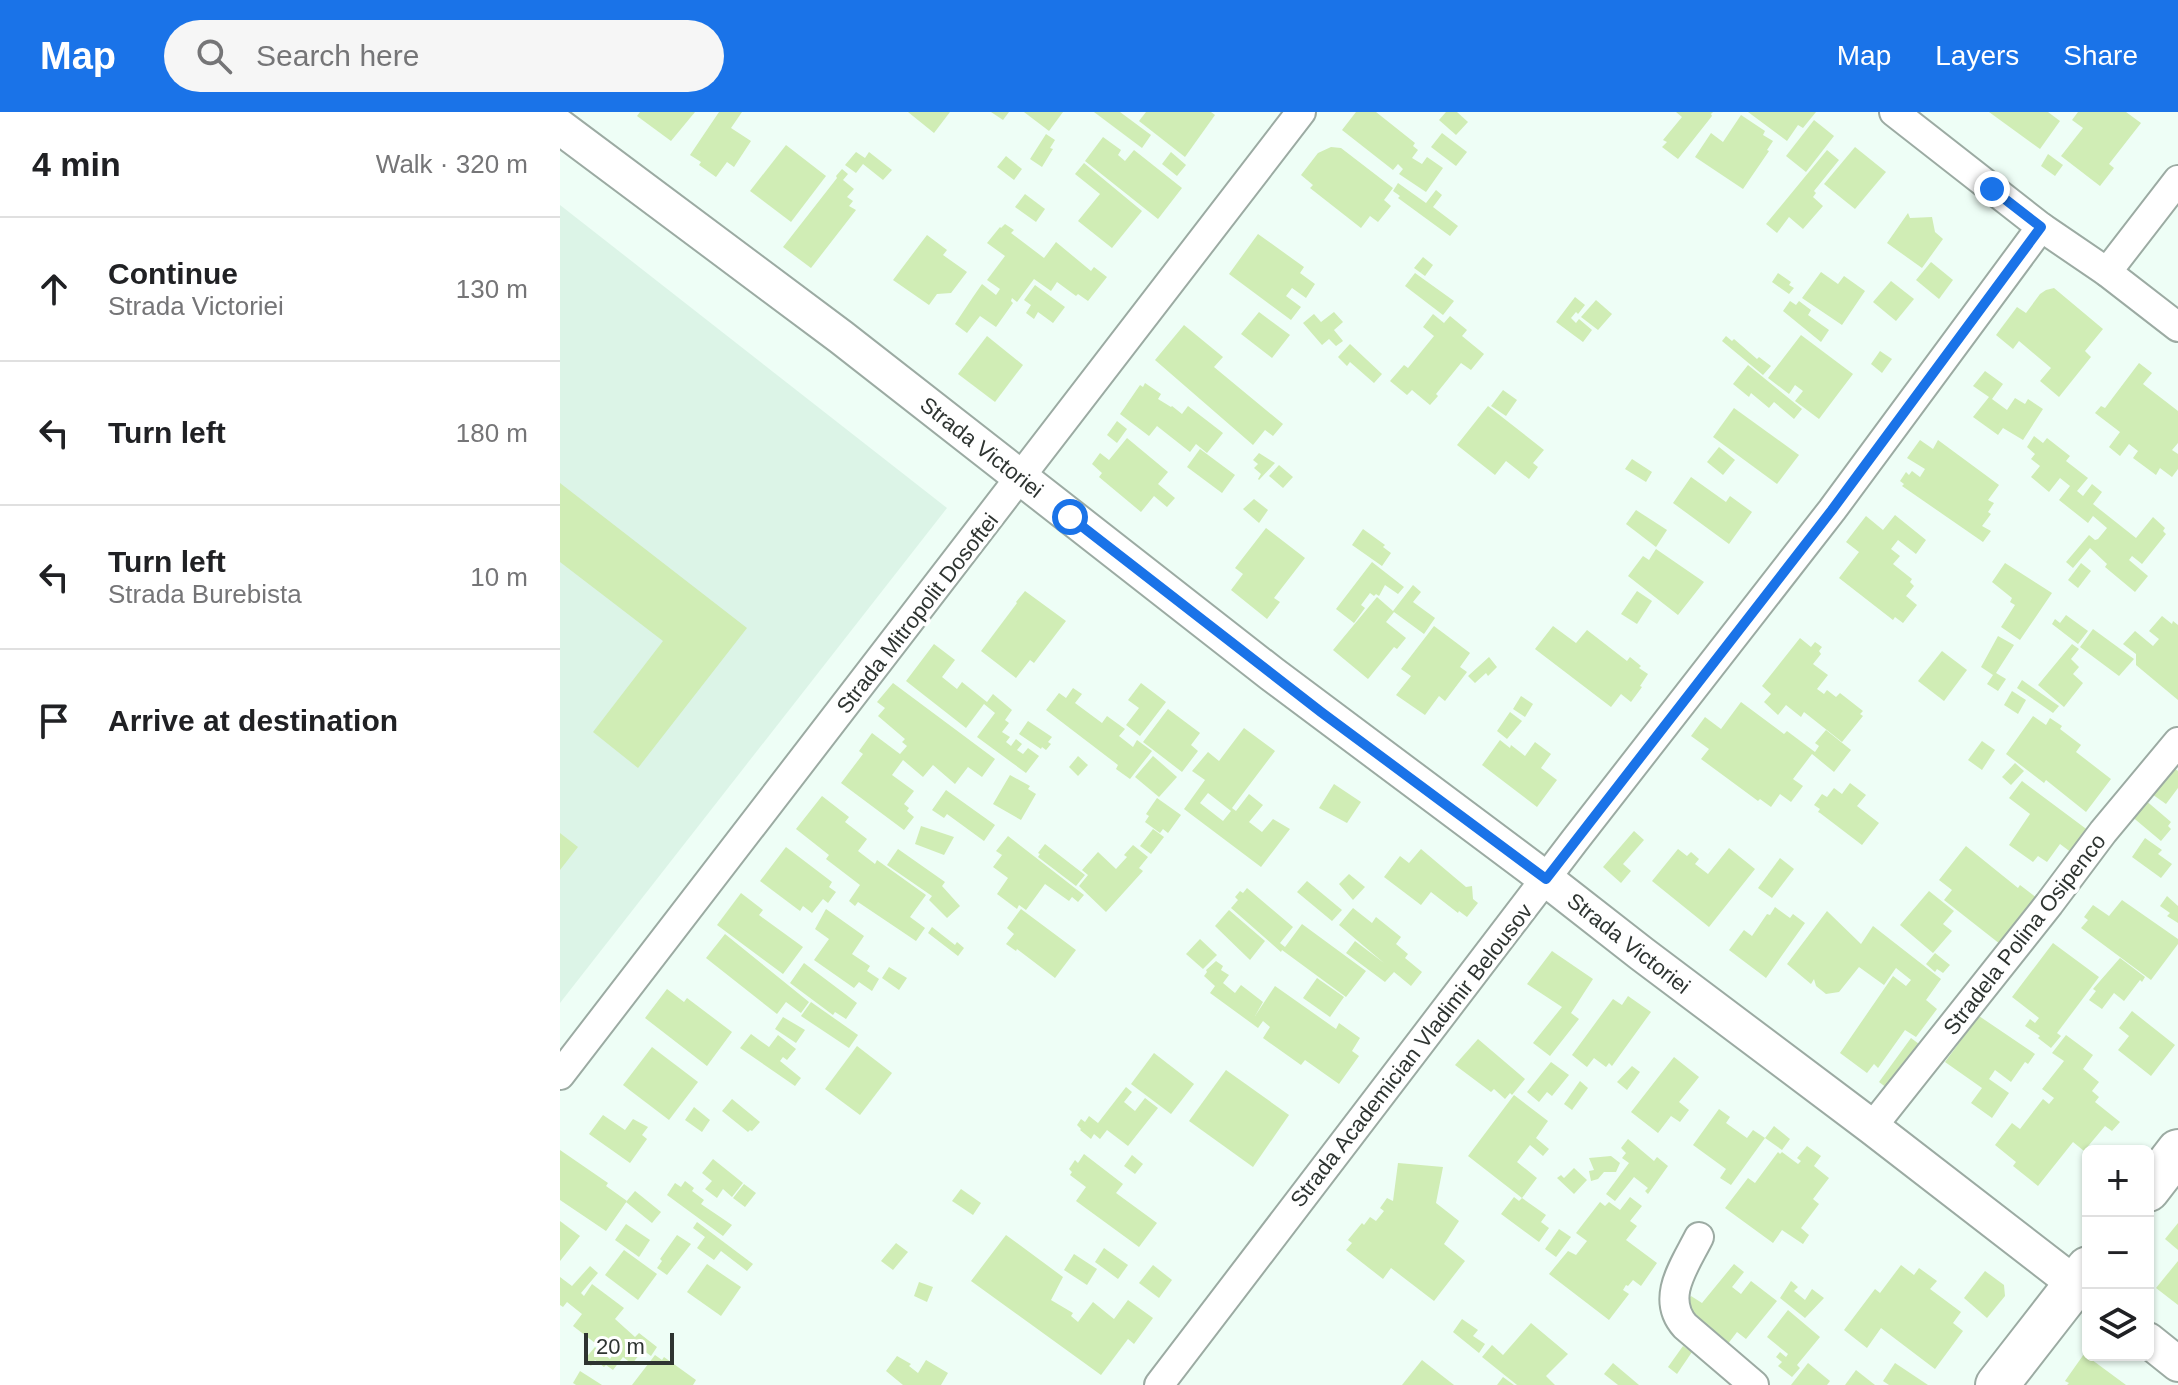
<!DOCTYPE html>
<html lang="en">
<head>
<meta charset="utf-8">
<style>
	:root { --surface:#fff; --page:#f6f6f6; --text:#202124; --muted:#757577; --line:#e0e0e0; --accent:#1a73e8 }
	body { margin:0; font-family:Arial,sans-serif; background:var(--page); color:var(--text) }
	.controls { position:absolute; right:24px; bottom:24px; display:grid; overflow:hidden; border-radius:12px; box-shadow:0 2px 6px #0004 }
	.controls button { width:72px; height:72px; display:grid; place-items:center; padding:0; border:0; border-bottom:2px solid var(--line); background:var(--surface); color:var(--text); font:40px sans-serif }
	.scale { position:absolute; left:24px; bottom:20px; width:90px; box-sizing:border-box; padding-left:8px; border:4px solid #2e3431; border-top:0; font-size:22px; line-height:28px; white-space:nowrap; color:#2e3431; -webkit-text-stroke:6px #fff; paint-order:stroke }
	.stop { position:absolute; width:24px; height:24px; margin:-18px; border:6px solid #1a73e8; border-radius:50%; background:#fff }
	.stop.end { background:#1a73e8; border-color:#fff; box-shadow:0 2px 8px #0008 }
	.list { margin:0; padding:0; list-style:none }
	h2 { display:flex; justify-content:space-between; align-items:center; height:104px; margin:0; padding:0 32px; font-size:34px }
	h2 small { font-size:26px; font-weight:400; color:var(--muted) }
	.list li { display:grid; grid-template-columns:52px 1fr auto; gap:24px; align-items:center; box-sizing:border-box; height:144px; padding:0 32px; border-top:2px solid var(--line) }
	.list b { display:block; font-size:30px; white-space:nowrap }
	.list p { margin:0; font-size:26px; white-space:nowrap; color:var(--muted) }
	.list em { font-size:26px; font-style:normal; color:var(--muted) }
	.icon { flex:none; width:44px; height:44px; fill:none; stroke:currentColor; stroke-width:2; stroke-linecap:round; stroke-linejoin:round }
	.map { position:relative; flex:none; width:1618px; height:1273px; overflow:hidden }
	header { display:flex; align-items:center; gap:48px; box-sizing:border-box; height:112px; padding:0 40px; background:var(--accent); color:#fff }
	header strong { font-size:38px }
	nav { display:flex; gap:44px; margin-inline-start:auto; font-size:28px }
	.search { width:560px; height:72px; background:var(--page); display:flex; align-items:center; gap:20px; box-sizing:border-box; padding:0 28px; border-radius:44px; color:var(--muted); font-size:30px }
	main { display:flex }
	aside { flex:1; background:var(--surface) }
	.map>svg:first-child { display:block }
	.built { fill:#dcf4e7 }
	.building { fill:#d0edb5; fill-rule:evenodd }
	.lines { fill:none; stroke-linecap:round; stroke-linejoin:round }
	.minor-casing { stroke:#9caba3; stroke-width:32 }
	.tertiary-casing { stroke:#9caba3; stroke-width:38 }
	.primary-casing { stroke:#9caba3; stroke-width:46 }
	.minor { stroke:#fff; stroke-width:28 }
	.tertiary { stroke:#fff; stroke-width:34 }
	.primary { stroke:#fff; stroke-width:42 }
	.route { stroke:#1a73e8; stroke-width:10 }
	.labels { text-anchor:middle; stroke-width:8; stroke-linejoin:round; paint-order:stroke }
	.street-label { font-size:22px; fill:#2e3431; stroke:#fff }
</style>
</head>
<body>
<header>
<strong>Map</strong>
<div class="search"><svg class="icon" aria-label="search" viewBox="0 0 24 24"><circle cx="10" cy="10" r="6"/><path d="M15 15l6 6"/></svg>Search here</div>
<nav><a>Map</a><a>Layers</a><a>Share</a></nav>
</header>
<main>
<aside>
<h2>4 min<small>Walk · 320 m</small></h2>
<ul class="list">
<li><svg class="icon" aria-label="ahead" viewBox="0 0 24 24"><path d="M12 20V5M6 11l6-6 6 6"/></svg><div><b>Continue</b><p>Strada Victoriei</p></div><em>130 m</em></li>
<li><svg class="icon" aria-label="left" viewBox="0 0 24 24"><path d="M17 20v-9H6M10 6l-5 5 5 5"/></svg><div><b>Turn left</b></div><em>180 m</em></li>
<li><svg class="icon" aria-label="left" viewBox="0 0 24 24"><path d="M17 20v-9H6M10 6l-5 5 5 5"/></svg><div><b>Turn left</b><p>Strada Burebista</p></div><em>10 m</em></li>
<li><svg class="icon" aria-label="arrive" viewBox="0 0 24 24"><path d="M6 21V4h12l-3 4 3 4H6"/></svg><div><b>Arrive at destination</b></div></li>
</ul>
</aside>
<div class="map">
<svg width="1618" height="1273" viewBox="0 0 1618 1273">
	<rect width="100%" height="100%" fill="#eefef6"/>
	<path class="built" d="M 0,93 L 387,396 L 0,891 Z"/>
	<g class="building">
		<path d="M 80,0 L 135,0 L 111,29 L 77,4 Z"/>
		<path d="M 159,0 L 182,0 L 171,16 L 191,29 L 174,55 L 167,50 L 156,65 L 139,53 L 141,50 L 130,43 Z"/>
		<path d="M 348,0 L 390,0 L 374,21 Z"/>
		<path d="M 431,0 L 449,0 L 443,8 Z"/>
		<path d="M 464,0 L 503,0 L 489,19 Z"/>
		<path d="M 534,0 L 560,0 L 591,23 L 582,36 Z"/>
		<path d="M 586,0 L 651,0 L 655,3 L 625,45 L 579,9 Z"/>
		<path d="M 796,0 L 816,0 L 855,31 L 853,34 L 858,38 L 852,46 L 862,52 L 867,45 L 883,56 L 866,80 L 839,62 L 843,57 L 838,52 L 833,58 L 782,18 Z"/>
		<path d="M 886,0 L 897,0 L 908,10 L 896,23 L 879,8 Z"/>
		<path d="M 1116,0 L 1153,0 L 1151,2 L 1152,4 L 1118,47 L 1102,35 L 1107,30 L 1103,28 L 1122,5 Z"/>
		<path d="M 1188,0 L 1256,0 L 1243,16 L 1238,13 L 1227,29 Z"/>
		<path d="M 1429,0 L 1488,0 L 1500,9 L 1480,37 Z"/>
		<path d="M 1518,0 L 1566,0 L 1581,11 L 1549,52 L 1554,56 L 1540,74 L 1501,44 L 1523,16 L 1512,8 Z"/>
		<path d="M 1181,3 L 1205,19 L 1203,23 L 1213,29 L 1207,38 L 1209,39 L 1183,77 L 1135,45 L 1151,21 L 1163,30 Z"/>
		<path d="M 1254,8 L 1274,24 L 1246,60 L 1226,44 Z"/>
		<path d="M 882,21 L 907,40 L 896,54 L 871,35 Z"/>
		<path d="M 486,22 L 495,28 L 490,36 L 493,37 L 482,55 L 470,47 Z"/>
		<path d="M 543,25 L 561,38 L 558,43 L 565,49 L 574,38 L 622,76 L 598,107 L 525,49 Z"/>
		<path d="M 226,33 L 266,64 L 231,110 L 190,79 Z"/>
		<path d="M 771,35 L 781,36 L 833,76 L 824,88 L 831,94 L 818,110 L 810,104 L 801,116 L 750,76 L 753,73 L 741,63 L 758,41 Z"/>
		<path d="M 1295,35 L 1326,60 L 1295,97 L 1264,72 Z"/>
		<path d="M 1267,38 L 1279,48 L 1254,79 L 1256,81 L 1253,85 L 1263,94 L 1243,117 L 1229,105 L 1217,121 L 1206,112 Z"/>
		<path d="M 296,40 L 305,46 L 309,40 L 332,58 L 323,68 L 303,52 L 296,61 L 285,53 Z"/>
		<path d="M 611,40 L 626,53 L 617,64 L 602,52 Z"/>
		<path d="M 1488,42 L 1503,53 L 1495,64 L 1481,54 Z"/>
		<path d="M 446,44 L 462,57 L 454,68 L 437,55 Z"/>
		<path d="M 524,51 L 582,99 L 552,136 L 518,109 L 540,82 L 515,62 Z"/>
		<path d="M 282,57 L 288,62 L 283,68 L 294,77 L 287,85 L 293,89 L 289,94 L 296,98 L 251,156 L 223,135 L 277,66 L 276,64 Z"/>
		<path d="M 838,71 L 866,91 L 876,78 L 882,83 L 873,95 L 898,114 L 890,124 L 838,86 L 840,84 L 833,79 Z"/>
		<path d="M 465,82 L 485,97 L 476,110 L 455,95 Z"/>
		<path d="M 1348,101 L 1350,106 L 1372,105 L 1375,120 L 1383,127 L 1362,156 L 1327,131 Z"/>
		<path d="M 445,112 L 454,118 L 451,121 L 484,146 L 496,130 L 531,159 L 534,155 L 547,165 L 528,189 L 518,182 L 516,184 L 497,170 L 491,179 L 474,167 L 457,190 L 452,186 L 451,189 L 453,191 L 436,215 L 420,204 L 407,221 L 395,212 L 413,185 L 422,172 L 436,183 L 440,177 L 427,168 L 445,144 L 427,131 L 440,115 L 441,116 Z"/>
		<path d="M 698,122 L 744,155 L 740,161 L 755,172 L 746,186 L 732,176 L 726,184 L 741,195 L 731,208 L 669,162 Z"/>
		<path d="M 367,123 L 387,138 L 383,143 L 407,160 L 391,181 L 377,182 L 369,193 L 333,168 Z"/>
		<path d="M 863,145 L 873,153 L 865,164 L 854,156 Z"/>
		<path d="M 1371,150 L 1393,168 L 1379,187 L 1356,168 Z"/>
		<path d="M 1261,160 L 1278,172 L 1284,164 L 1305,179 L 1282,213 L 1242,186 Z"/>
		<path d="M 855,161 L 894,189 L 883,203 L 845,174 Z"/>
		<path d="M 1218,161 L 1231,170 L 1229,173 L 1234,176 L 1229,182 L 1212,170 Z"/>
		<path d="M 1331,169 L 1354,187 L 1336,209 L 1313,190 Z"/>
		<path d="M 475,173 L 505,195 L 493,211 L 478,200 L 474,207 L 466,201 L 471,193 L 464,188 Z"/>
		<path d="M 1494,176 L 1543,217 L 1525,239 L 1531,245 L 1499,285 L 1480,269 L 1491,256 L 1459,229 L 1453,237 L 1436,223 L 1457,195 L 1466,201 L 1480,182 L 1486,178 Z"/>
		<path d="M 1015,185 L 1025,193 L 1018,202 L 1016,200 L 1011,206 L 1016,211 L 1019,207 L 1032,218 L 1023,230 L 996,210 Z"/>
		<path d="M 1036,188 L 1052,202 L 1038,218 L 1021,205 Z"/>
		<path d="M 1230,189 L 1236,193 L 1239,189 L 1251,198 L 1248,203 L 1269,218 L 1261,230 L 1223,199 Z"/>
		<path d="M 699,200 L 730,223 L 712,246 L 681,222 Z"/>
		<path d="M 774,200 L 783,210 L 774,218 L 783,229 L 776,234 L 769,227 L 762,233 L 743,211 L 754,202 L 761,210 Z"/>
		<path d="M 873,202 L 884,211 L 890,204 L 907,218 L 902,224 L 924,242 L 911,258 L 901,251 L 876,282 L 878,284 L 870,293 L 852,278 L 847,283 L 830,269 L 844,253 L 848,256 L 874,224 L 863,215 Z"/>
		<path d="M 624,213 L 663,245 L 654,255 L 723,312 L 713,324 L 705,318 L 693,333 L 595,248 Z"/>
		<path d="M 1241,223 L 1293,262 L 1259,307 L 1235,289 L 1243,279 L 1235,273 L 1229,282 L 1208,266 Z"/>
		<path d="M 427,224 L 463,253 L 435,290 L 398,262 Z"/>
		<path d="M 1166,224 L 1172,229 L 1174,227 L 1197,247 L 1199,245 L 1211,254 L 1203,263 L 1162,229 Z"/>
		<path d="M 790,232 L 822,262 L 814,271 L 790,250 L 787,254 L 778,245 Z"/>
		<path d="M 1320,239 L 1332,247 L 1322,261 L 1311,252 Z"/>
		<path d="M 1579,251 L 1592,261 L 1583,272 L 1618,299 L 1618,331 L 1612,338 L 1618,342 L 1618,357 L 1612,365 L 1600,356 L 1596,363 L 1573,346 L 1578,339 L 1569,332 L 1560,344 L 1549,335 L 1560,320 L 1535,301 L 1541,294 L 1545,296 Z"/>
		<path d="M 1188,253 L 1242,297 L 1234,307 L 1214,290 L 1209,296 L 1191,281 L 1189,285 L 1173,272 Z"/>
		<path d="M 1425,259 L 1443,272 L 1432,287 L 1447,298 L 1455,286 L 1465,292 L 1468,287 L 1483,297 L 1463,328 L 1443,316 L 1438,323 L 1413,305 L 1429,285 L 1413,274 Z"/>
		<path d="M 585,271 L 601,282 L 598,287 L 611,295 L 612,294 L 622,302 L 628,294 L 663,321 L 647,341 L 636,332 L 630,340 L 597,314 L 589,324 L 560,302 L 580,273 L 583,275 Z"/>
		<path d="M 943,278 L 957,288 L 946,304 L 931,294 Z"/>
		<path d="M 928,294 L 984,338 L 973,351 L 978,355 L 969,367 L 946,349 L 935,363 L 897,333 Z"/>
		<path d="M 1174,296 L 1239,343 L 1217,372 L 1153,325 Z"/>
		<path d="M 557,309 L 567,317 L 557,331 L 547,323 Z"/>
		<path d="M 1474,324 L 1483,331 L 1487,326 L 1510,344 L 1506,349 L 1528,366 L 1517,379 L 1523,384 L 1532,372 L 1542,380 L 1533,392 L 1576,426 L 1593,405 L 1605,416 L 1603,419 L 1606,422 L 1582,452 L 1572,444 L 1569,448 L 1588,464 L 1575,480 L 1545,455 L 1547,452 L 1530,436 L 1513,456 L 1506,450 L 1529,423 L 1535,428 L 1538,427 L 1547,416 L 1533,404 L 1528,411 L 1499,388 L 1510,374 L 1500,366 L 1489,380 L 1471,365 L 1480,354 L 1471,347 L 1475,342 L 1467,335 Z"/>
		<path d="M 567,326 L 608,360 L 598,372 L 615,386 L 607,395 L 594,384 L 581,400 L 539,365 L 542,361 L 532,352 L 540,341 L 549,348 Z"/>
		<path d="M 1360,328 L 1373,337 L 1378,328 L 1439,373 L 1428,388 L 1434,391 L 1428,400 L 1431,402 L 1422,414 L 1431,419 L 1423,430 L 1342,374 L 1344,372 L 1340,369 L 1346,360 L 1349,363 L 1352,359 L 1360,365 L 1365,357 L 1347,346 Z"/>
		<path d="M 1159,335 L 1175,348 L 1163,363 L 1147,350 Z"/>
		<path d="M 640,337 L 675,363 L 662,381 L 627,355 Z"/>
		<path d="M 699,341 L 715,351 L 699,368 L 698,367 L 701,362 L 694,356 L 698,352 L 693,348 Z"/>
		<path d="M 1072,347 L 1092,360 L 1086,370 L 1065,357 Z"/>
		<path d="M 719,353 L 733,365 L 723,376 L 709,364 Z"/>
		<path d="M 1131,365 L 1166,390 L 1170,384 L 1192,400 L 1169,432 L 1113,391 Z"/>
		<path d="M 0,371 L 187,516 L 78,656 L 33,620 L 103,529 L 0,450 Z"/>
		<path d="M 694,387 L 708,398 L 699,411 L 683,397 Z"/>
		<path d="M 1076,398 L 1107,418 L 1096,435 L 1066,412 Z"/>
		<path d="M 1335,403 L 1366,428 L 1356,442 L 1338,428 L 1331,437 L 1340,444 L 1333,452 L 1352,467 L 1350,470 L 1354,474 L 1346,484 L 1357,493 L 1343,511 L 1335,505 L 1333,508 L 1279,466 L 1299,440 L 1286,430 L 1306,404 L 1323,418 Z"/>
		<path d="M 706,416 L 745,446 L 714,486 L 720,490 L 707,507 L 671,478 L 683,462 L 675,456 Z"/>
		<path d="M 803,417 L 825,433 L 823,435 L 831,441 L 822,454 L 792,433 Z"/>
		<path d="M 1096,437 L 1144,470 L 1118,503 L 1068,464 L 1083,444 L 1089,448 Z"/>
		<path d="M 812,450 L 844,475 L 838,482 L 825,473 L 819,484 L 816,482 L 814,484 L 810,481 L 801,493 L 805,496 L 794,511 L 776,497 Z"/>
		<path d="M 1445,451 L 1492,481 L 1460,528 L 1441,515 L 1455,493 L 1450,490 L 1452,486 L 1432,470 Z"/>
		<path d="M 1521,451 L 1531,459 L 1518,476 L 1508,468 Z"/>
		<path d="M 853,473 L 861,480 L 853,490 L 875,506 L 864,522 L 834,500 L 826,510 L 846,526 L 837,537 L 834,535 L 808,567 L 773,538 L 817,485 L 833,499 Z"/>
		<path d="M 465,479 L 506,509 L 474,551 L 470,548 L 456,566 L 421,539 L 457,491 L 456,490 Z"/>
		<path d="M 1077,479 L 1092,489 L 1077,512 L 1061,502 Z"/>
		<path d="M 1506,503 L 1528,519 L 1518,532 L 1492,512 L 1495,507 L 1500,511 Z"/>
		<path d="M 1602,504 L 1612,512 L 1613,509 L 1618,513 L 1618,588 L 1576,553 L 1576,542 L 1563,532 L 1575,519 L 1593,534 L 1599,527 L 1589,519 Z"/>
		<path d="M 874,514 L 910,541 L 900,555 L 907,560 L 885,589 L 879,584 L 865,603 L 836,583 L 851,564 L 841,557 Z"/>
		<path d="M 993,514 L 1016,531 L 1027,518 L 1067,549 L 1070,545 L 1081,554 L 1079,556 L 1088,562 L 1080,574 L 1082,575 L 1071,590 L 1061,582 L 1051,595 L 975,537 Z"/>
		<path d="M 1533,517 L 1574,547 L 1559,564 L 1520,535 Z"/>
		<path d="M 1438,524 L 1454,533 L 1436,561 L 1446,567 L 1438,579 L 1427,572 L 1433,563 L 1421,555 Z"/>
		<path d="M 1240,526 L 1251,535 L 1255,530 L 1262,535 L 1259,539 L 1261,542 L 1253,552 L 1268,563 L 1257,577 L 1264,582 L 1267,578 L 1276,585 L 1280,581 L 1303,599 L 1300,602 L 1303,604 L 1282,630 L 1244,600 L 1241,605 L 1226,593 L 1218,603 L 1204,590 L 1211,582 L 1202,574 Z"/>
		<path d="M 374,532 L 395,548 L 382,565 L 397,577 L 402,570 L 427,590 L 433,582 L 452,598 L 445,608 L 449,611 L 442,620 L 450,625 L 446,630 L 451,634 L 456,627 L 462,632 L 457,638 L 463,642 L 468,636 L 479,644 L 466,661 L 417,625 L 435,601 L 424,592 L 406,616 L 346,569 Z"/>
		<path d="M 1512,532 L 1519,537 L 1511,547 L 1519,555 L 1513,562 L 1523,571 L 1504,595 L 1478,573 Z"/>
		<path d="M 1382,539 L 1407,558 L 1384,589 L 1358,569 Z"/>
		<path d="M 929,545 L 937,555 L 928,564 L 926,561 L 915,571 L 908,564 Z"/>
		<path d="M 1462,568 L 1499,594 L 1493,601 L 1457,576 Z"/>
		<path d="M 333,571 L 435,647 L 422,665 L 408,655 L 395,672 L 373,653 L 363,665 L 343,648 L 332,663 L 354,679 L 344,692 L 349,696 L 347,699 L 354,705 L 344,718 L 281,671 L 303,642 L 299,639 L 312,621 L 340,642 L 347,634 L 342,630 L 345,627 L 318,604 L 325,596 L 317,590 Z"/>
		<path d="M 581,571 L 606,590 L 580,624 L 566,613 L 579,596 L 568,588 Z"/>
		<path d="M 513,576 L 522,582 L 515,591 L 542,611 L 547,604 L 565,617 L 559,624 L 573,635 L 577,628 L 592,639 L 570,667 L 556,657 L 558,653 L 486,598 L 499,581 L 506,586 Z"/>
		<path d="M 1452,579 L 1466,588 L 1458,602 L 1444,593 Z"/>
		<path d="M 961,584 L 973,592 L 965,605 L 953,597 Z"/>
		<path d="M 1181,590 L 1224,622 L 1227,619 L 1255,640 L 1259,634 L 1255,631 L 1266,618 L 1291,638 L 1274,660 L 1252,642 L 1233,667 L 1243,674 L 1231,690 L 1220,682 L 1211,695 L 1200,687 L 1198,689 L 1141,647 L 1149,637 L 1131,624 L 1145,605 L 1161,617 Z"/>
		<path d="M 608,597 L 640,621 L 631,633 L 638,639 L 622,660 L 583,630 Z"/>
		<path d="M 950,600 L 962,609 L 947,627 L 937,619 Z"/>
		<path d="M 1473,604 L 1486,613 L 1490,606 L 1502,614 L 1500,617 L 1521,633 L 1516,640 L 1551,667 L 1526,700 L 1486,668 L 1484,671 L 1446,642 Z"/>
		<path d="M 468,609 L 492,625 L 488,630 L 491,632 L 486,638 L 482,635 L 481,637 L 459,622 Z"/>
		<path d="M 684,616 L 715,639 L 672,696 L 676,699 L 689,682 L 703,693 L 689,710 L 702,720 L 713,707 L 730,717 L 701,755 L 624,697 L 645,668 L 632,659 L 648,640 L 659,649 ZM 648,681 L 671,699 L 663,709 L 640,691 Z"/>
		<path d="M 940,628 L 950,636 L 951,633 L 965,644 L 975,630 L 991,642 L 981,656 L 997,668 L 977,695 L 922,653 Z"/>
		<path d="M 1422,629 L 1435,638 L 1422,658 L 1408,648 Z"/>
		<path d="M 518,644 L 528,653 L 518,664 L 509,655 Z"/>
		<path d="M 593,644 L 617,665 L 599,685 L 575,665 Z"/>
		<path d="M 1455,651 L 1464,659 L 1451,673 L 1442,665 Z"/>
		<path d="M 1610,653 L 1618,659 L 1618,676 L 1606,692 L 1589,680 Z"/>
		<path d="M 450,663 L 470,674 L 468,677 L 476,682 L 461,708 L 433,692 Z"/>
		<path d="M 1462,669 L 1529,719 L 1512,741 L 1500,732 L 1487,750 L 1478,744 L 1473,750 L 1449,733 L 1470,702 L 1449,686 Z"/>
		<path d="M 1290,671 L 1306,683 L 1297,694 L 1319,711 L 1302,733 L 1260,701 L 1258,700 L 1260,697 L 1254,693 L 1262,682 L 1267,685 L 1274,676 L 1282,682 Z"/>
		<path d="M 774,672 L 801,690 L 787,711 L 759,696 Z"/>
		<path d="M 386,678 L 435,713 L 424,729 L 387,702 L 384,706 L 372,698 Z"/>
		<path d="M 262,684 L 289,705 L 285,710 L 307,727 L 298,739 L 315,752 L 317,748 L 366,783 L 350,805 L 365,816 L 356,829 L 298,790 L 295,794 L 289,789 L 300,773 L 266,747 L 269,743 L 236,717 Z"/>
		<path d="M 597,686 L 621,703 L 608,721 L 603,717 L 600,721 L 585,710 L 589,704 L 586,702 Z"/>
		<path d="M 1584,687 L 1611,710 L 1608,714 L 1611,717 L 1601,729 L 1570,703 Z"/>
		<path d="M 361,714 L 394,725 L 384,743 L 355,732 Z"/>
		<path d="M 593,717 L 604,725 L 591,742 L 580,734 Z"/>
		<path d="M 1074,719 L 1084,728 L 1063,752 L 1071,759 L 1061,771 L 1043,755 Z"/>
		<path d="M 0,721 L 18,735 L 0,758 Z"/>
		<path d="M 448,724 L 524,783 L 518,790 L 512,785 L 509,789 L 485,772 L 466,798 L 459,793 L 457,797 L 437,782 L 448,766 L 433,755 L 442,743 L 436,739 Z"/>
		<path d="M 1585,726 L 1602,738 L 1598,742 L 1612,752 L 1601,766 L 1572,745 Z"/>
		<path d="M 485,732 L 525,763 L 516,774 L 478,745 L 480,742 L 478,741 Z"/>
		<path d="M 573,733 L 588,745 L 579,756 L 583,759 L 546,800 L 519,774 L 528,763 L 522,758 L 538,740 L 556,757 L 567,745 L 564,743 Z"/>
		<path d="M 1406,734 L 1458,776 L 1460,773 L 1477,786 L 1440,832 L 1384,788 L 1392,778 L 1379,768 Z"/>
		<path d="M 226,735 L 272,770 L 269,775 L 276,780 L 268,791 L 263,787 L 252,801 L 243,794 L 240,799 L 200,769 Z"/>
		<path d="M 1169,736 L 1195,757 L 1149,815 L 1092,769 L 1118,737 L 1127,744 L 1131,740 L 1139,747 L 1135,752 L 1148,762 Z"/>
		<path d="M 338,737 L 385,770 L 382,774 L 400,794 L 387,806 L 369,788 L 372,784 L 327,753 Z"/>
		<path d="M 861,737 L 906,775 L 912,774 L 913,787 L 918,791 L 907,805 L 899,799 L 898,801 L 871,780 L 861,793 L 824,765 L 840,744 L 849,751 Z"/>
		<path d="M 1220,746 L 1234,757 L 1212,786 L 1198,776 Z"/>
		<path d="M 789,762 L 805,775 L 793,788 L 779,772 Z"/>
		<path d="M 747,769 L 782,798 L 772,809 L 737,780 Z"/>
		<path d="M 687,776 L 733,815 L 720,831 L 725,835 L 742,812 L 806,859 L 786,885 L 722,838 L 721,840 L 671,796 L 678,788 L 675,785 L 680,779 L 683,781 Z"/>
		<path d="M 1369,779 L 1394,799 L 1383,812 L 1392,819 L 1373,841 L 1340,813 Z"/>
		<path d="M 181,781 L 203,798 L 199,803 L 243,835 L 223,862 L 157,813 Z"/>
		<path d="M 1607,784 L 1618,794 L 1618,811 L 1607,804 L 1610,801 L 1600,794 Z"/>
		<path d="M 1562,788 L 1618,827 L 1618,832 L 1591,868 L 1521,816 L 1528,808 L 1524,805 L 1533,793 L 1549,804 Z"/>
		<path d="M 1215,795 L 1230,806 L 1233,802 L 1245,811 L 1206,866 L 1169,838 L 1184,818 L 1192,824 L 1207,802 L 1210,803 Z"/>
		<path d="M 793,796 L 812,811 L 816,805 L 841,825 L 836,832 L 848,842 L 845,846 L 862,860 L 851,874 L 834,860 L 825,870 L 786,841 L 795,829 L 824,851 L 779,813 Z"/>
		<path d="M 266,797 L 304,824 L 292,842 L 310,854 L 307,859 L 319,867 L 312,879 L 299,870 L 294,876 L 254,848 L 269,827 L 255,817 Z"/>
		<path d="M 461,797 L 516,838 L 495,866 L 457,837 L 456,839 L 446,832 L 454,822 L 447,816 Z"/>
		<path d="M 669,798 L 705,829 L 690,848 L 655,814 Z"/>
		<path d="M 1267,799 L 1301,832 L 1313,814 L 1381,867 L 1366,888 L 1377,897 L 1356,925 L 1345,918 L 1318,956 L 1314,952 L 1307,961 L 1280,941 L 1333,864 L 1346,874 L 1351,868 L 1336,856 L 1324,873 L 1299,855 L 1279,880 L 1266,882 L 1256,874 L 1254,867 L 1251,872 L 1227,852 Z"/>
		<path d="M 372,815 L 395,833 L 397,830 L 404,836 L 398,844 L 368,821 Z"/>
		<path d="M 165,822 L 249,890 L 241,901 L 226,890 L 217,902 L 146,846 Z"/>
		<path d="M 640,827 L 657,843 L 643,857 L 626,842 Z"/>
		<path d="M 1493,831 L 1539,865 L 1497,921 L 1501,924 L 1491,936 L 1478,926 L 1480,924 L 1465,914 L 1470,907 L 1475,911 L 1479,906 L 1452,885 Z"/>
		<path d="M 992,839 L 1033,867 L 1011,901 L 1019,907 L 990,944 L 973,931 L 1002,895 L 967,872 Z"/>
		<path d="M 1375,841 L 1390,853 L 1383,861 L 1377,857 L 1375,860 L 1366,852 Z"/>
		<path d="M 1560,846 L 1585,865 L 1582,870 L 1580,868 L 1564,889 L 1554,881 L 1542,897 L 1529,888 L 1536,879 L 1533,877 Z"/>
		<path d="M 656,849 L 663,854 L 661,858 L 669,863 L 663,871 L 675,881 L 681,873 L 703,890 L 695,904 L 715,874 L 776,917 L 779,911 L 800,926 L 792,939 L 799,944 L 779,972 L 745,948 L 741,953 L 703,926 L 710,915 L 703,909 L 698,916 L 650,881 L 655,874 L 644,864 L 647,860 L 646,858 Z"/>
		<path d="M 244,851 L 297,891 L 286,907 L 275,900 L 273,903 L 230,871 Z"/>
		<path d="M 329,855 L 347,866 L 339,878 L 322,866 Z"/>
		<path d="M 757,866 L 784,885 L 770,905 L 743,886 Z"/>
		<path d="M 107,877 L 124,890 L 127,886 L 172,920 L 147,954 L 85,906 Z"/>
		<path d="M 1068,884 L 1091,900 L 1052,954 L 1049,951 L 1046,955 L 1034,946 L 1027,955 L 1012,943 L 1053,887 L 1062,893 Z"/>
		<path d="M 251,890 L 298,923 L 289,936 L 241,904 Z"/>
		<path d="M 1572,899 L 1615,933 L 1591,964 L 1558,938 L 1569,924 L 1559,916 Z"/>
		<path d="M 1410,902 L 1417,907 L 1419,904 L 1475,942 L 1468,952 L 1465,950 L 1451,970 L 1435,958 L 1429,967 L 1449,981 L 1432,1006 L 1411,991 L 1422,976 L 1385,950 L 1407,920 L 1400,915 Z"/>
		<path d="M 223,905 L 245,918 L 236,931 L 215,917 Z"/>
		<path d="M 191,922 L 209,935 L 218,923 L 236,937 L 227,948 L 223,945 L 220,949 L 241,966 L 235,974 L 180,936 Z"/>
		<path d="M 1506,923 L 1533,943 L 1523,957 L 1539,970 L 1532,979 L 1539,985 L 1535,990 L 1560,1010 L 1552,1019 L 1545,1014 L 1524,1039 L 1513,1030 L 1478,1074 L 1453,1054 L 1456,1050 L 1435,1033 L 1452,1011 L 1460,1017 L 1483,987 L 1489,992 L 1494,986 L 1482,977 L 1504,949 L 1492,941 Z"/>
		<path d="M 1351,926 L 1363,935 L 1331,979 L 1319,970 Z"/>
		<path d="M 918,927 L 965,967 L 952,983 L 950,981 L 945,987 L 934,977 L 931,980 L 895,953 Z"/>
		<path d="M 297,934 L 332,961 L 300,1003 L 265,977 Z"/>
		<path d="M 92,935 L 138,970 L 109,1008 L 63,973 Z"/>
		<path d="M 594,941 L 634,972 L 611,1002 L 571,972 Z"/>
		<path d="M 1114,945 L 1139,965 L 1119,990 L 1129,998 L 1120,1010 L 1111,1004 L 1098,1021 L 1071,1000 Z"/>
		<path d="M 991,950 L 1009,963 L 992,984 L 987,980 L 979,990 L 967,980 Z"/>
		<path d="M 1072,954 L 1080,960 L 1067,978 L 1057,970 Z"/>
		<path d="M 666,958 L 729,1003 L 693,1055 L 629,1009 Z"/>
		<path d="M 1020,969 L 1028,976 L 1012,998 L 1004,992 Z"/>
		<path d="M 566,975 L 572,980 L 564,990 L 575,999 L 585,986 L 598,996 L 568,1034 L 547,1018 L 540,1027 L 534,1022 L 531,1027 L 520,1018 L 521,1017 L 517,1013 L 521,1007 L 525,1010 L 529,1004 L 538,1011 Z"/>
		<path d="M 954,983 L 988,1009 L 976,1026 L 989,1037 L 983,1044 L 970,1033 L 957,1050 L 977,1066 L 962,1086 L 908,1044 Z"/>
		<path d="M 172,987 L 200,1010 L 192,1019 L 190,1018 L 188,1020 L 162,999 Z"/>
		<path d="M 134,995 L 150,1008 L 142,1020 L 125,1008 Z"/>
		<path d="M 1159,997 L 1170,1005 L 1166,1011 L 1187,1026 L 1193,1018 L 1205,1026 L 1171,1073 L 1160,1066 L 1166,1057 L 1133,1033 Z"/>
		<path d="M 43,1003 L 65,1018 L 73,1007 L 88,1015 L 82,1023 L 87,1027 L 70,1051 L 29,1022 Z"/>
		<path d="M 1214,1014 L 1230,1027 L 1222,1038 L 1205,1026 Z"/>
		<path d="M 1068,1027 L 1094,1049 L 1097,1045 L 1108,1054 L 1088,1082 L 1085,1079 L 1088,1076 L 1074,1065 L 1055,1089 L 1046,1082 L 1069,1051 L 1062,1046 L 1066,1041 L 1061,1036 Z"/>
		<path d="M 1247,1034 L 1261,1044 L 1254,1054 L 1269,1066 L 1253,1087 L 1259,1092 L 1241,1116 L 1249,1123 L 1243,1132 L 1222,1118 L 1213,1131 L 1165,1096 L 1188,1066 L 1195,1071 L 1218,1040 L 1220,1042 L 1222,1040 L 1238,1052 L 1241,1049 L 1237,1046 Z"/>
		<path d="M 0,1038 L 48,1071 L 46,1074 L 67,1089 L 46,1119 L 0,1088 Z"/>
		<path d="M 524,1042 L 563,1072 L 556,1081 L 597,1111 L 579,1135 L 516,1089 L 526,1075 L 510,1063 L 512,1060 L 509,1057 L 515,1048 L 518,1051 Z"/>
		<path d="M 572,1043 L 583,1052 L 575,1062 L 564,1054 Z"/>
		<path d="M 1051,1044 L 1060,1051 L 1056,1060 L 1044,1060 L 1038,1067 L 1031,1069 L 1029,1059 L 1034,1058 L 1029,1046 Z"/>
		<path d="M 153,1047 L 183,1071 L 172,1085 L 163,1077 L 157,1086 L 145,1077 L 152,1069 L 142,1061 Z"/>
		<path d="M 838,1051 L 883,1055 L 876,1091 L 899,1109 L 884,1132 L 905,1149 L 874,1189 L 831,1156 L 823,1167 L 786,1138 L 792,1131 L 788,1128 L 802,1111 L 804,1113 L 810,1105 L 816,1109 L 824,1099 L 820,1096 L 827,1086 L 833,1089 Z"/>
		<path d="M 1014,1056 L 1027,1068 L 1014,1082 L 997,1066 L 1001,1063 L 1004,1066 Z"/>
		<path d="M 125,1069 L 134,1076 L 132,1079 L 144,1088 L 141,1092 L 172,1113 L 163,1124 L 107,1083 L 115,1071 L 121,1075 Z"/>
		<path d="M 184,1072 L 196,1081 L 185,1095 L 173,1086 Z"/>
		<path d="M 401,1077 L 421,1091 L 413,1103 L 392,1089 Z"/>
		<path d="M 75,1079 L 101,1100 L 92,1111 L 66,1090 Z"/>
		<path d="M 954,1085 L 959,1089 L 962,1086 L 986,1103 L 981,1110 L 989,1116 L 979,1130 L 941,1102 Z"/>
		<path d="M 1070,1085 L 1082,1094 L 1070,1109 L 1077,1114 L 1066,1128 L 1097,1151 L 1081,1174 L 1073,1168 L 1068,1174 L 1066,1173 L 1063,1178 L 1069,1182 L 1049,1208 L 989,1162 L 1008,1139 L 1016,1143 L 1027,1129 L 1016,1121 L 1040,1090 L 1045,1094 L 1049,1090 L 1060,1098 Z"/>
		<path d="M 0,1109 L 20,1124 L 0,1149 Z"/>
		<path d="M 137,1110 L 193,1152 L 187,1159 L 161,1139 L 154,1148 L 137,1136 L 145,1125 L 133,1116 Z"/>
		<path d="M 1618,1111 L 1618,1138 L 1605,1127 Z"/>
		<path d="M 66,1112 L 90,1128 L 79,1145 L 55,1128 Z"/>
		<path d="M 999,1117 L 1011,1125 L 996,1145 L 985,1137 Z"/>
		<path d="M 117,1123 L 131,1132 L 107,1163 L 97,1156 L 102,1149 L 100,1147 Z"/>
		<path d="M 446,1123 L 503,1165 L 491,1188 L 513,1201 L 511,1204 L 518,1210 L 533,1190 L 554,1207 L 568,1188 L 593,1206 L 574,1232 L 568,1227 L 541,1263 L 411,1169 Z"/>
		<path d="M 336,1131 L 348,1140 L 333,1158 L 321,1149 Z"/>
		<path d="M 544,1136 L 568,1153 L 558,1167 L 535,1150 Z"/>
		<path d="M 64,1138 L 97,1162 L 78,1188 L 45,1163 Z"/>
		<path d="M 514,1142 L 537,1157 L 527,1173 L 504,1158 Z"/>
		<path d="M 1618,1149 L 1618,1193 L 1596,1176 Z"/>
		<path d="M 147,1152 L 181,1175 L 161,1204 L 127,1180 Z"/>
		<path d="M 1174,1152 L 1184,1160 L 1172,1175 L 1181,1182 L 1191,1169 L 1217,1189 L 1186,1227 L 1177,1220 L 1167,1233 L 1121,1199 L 1131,1184 L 1142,1191 Z"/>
		<path d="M 593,1153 L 612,1168 L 599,1186 L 579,1171 Z"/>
		<path d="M 1341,1153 L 1354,1163 L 1359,1156 L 1377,1169 L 1370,1177 L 1401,1200 L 1393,1211 L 1403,1219 L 1375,1257 L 1321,1216 L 1307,1236 L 1284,1218 L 1315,1177 L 1320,1181 Z"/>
		<path d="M 30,1154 L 38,1161 L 21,1181 L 24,1184 L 32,1172 L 64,1196 L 55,1207 L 75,1225 L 79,1221 L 97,1235 L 91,1244 L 83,1238 L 72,1252 L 63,1245 L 53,1258 L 46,1253 L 44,1255 L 35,1248 L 31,1254 L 24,1248 L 35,1235 L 50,1247 L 52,1244 L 13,1214 L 22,1202 L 7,1190 L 3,1195 L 0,1193 L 0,1165 L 12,1174 Z"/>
		<path d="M 1425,1159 L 1444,1173 L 1445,1184 L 1427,1206 L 1404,1186 Z"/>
		<path d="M 1231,1169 L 1238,1175 L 1234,1179 L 1245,1188 L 1252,1177 L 1264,1186 L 1245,1206 L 1220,1186 Z"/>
		<path d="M 359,1170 L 373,1175 L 367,1190 L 354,1184 Z"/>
		<path d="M 1228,1198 L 1260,1225 L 1237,1253 L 1240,1256 L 1232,1265 L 1218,1254 L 1222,1250 L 1216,1245 L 1220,1240 L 1226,1245 L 1228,1242 L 1207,1225 Z"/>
		<path d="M 902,1207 L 918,1218 L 913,1224 L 925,1232 L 919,1241 L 893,1220 Z"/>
		<path d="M 971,1211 L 1008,1242 L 986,1264 L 995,1273 L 957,1273 L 922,1245 L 932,1233 L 943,1243 Z"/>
		<path d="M 1123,1234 L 1132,1240 L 1117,1262 L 1108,1255 Z"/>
		<path d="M 1524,1242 L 1566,1273 L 1507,1273 L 1509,1271 L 1505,1269 Z"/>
		<path d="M 95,1243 L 102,1248 L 104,1245 L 136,1268 L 133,1273 L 72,1273 Z"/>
		<path d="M 337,1244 L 351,1252 L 349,1254 L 358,1261 L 366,1248 L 388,1261 L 381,1273 L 343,1273 L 326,1259 Z"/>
		<path d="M 862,1248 L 894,1273 L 842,1273 Z"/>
		<path d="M 1053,1251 L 1079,1273 L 1058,1273 L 1044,1262 Z"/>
		<path d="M 1248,1251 L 1270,1269 L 1267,1273 L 1231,1273 Z"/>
		<path d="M 1335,1251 L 1368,1273 L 1329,1273 L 1323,1269 Z"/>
		<path d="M 1296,1258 L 1315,1273 L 1285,1273 Z"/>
		<path d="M 20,1259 L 42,1273 L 16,1273 L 13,1271 Z"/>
		<path d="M 943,1265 L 954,1273 L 937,1273 Z"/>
	</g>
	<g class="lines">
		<g class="minor-casing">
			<g id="minor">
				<path d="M 1334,0 L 1481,115 L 1547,160 L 1618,215"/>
				<path d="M 1547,160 L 1618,68"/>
				<path d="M 0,963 L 741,0"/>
				<path d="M 1312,1015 L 1489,792 L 1543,720 L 1618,630"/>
				<path d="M 1139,1125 C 1125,1153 1100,1186 1125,1214 L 1194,1273"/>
				<path d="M 599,1273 L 1015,728 L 1272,398 L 1481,115"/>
			</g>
		</g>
		<g class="tertiary-casing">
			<g id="tertiary">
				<path d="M 0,15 L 281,225 L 712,562 L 986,767 L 1082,842 L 1312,1015 L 1528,1182"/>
				<path d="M 1588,1228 L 1618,1252"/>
			</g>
		</g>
		<g class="primary-casing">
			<g id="primary">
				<path d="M 1588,1078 L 1618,1039"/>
				<path d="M 1437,1273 L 1528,1156"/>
			</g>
		</g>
		<use href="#minor" class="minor"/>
		<use href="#tertiary" class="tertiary"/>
		<use href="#primary" class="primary"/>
	</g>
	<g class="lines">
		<path class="route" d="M 510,405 L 761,600 L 986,767 L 1272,398 L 1481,115 L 1432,77"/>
	</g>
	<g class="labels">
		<g class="street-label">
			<text transform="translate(422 335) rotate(38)" y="8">Strada Victoriei</text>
			<text transform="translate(357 501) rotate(-52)" y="8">Strada Mitropolit Dosoftei</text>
			<text transform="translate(1464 822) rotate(-52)" y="8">Stradela Polina Osipenco</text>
			<text transform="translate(1069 831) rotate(38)" y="8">Strada Victoriei</text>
			<text transform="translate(851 943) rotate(-52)" y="8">Strada Academician Vladimir Belousov</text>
		</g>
	</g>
</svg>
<div class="controls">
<button>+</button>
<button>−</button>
<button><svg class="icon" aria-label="layers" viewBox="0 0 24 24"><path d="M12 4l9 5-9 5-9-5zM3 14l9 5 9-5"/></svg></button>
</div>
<div class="scale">20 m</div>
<div class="stop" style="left:510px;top:405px"></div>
<div class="stop end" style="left:1432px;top:77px"></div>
</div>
</main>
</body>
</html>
